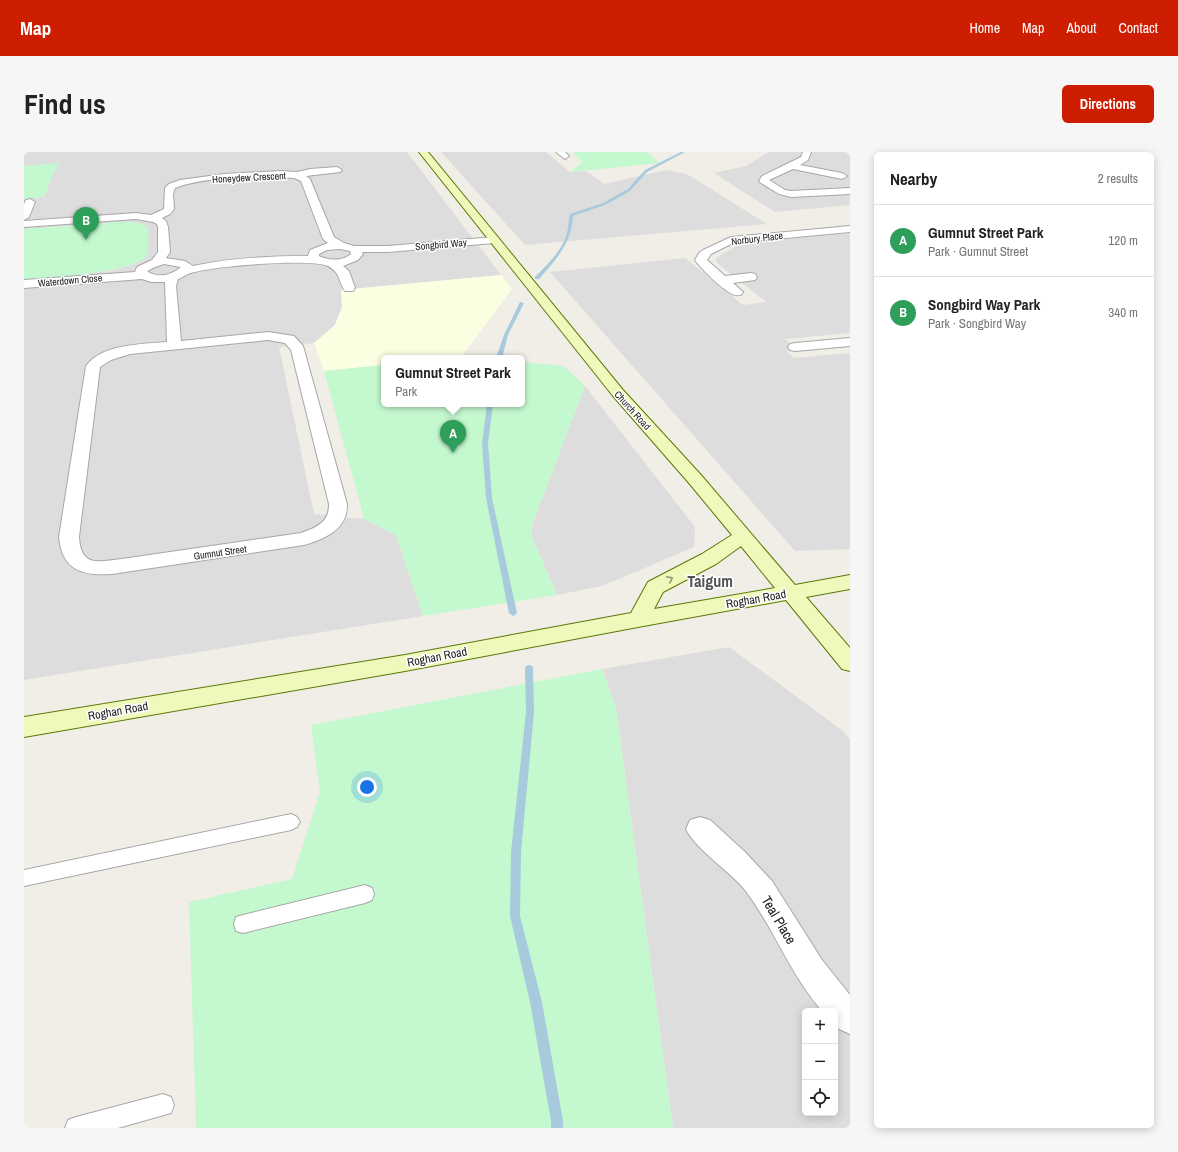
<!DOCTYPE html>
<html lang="en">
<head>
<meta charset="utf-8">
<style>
	:root { --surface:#fff; --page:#f6f6f6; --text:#222; --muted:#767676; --line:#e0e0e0; --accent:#ce1e02 }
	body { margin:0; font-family:"Archivo Narrow",sans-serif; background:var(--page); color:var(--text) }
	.controls { position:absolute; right:12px; bottom:12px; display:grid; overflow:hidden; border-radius:6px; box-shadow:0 2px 10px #0003 }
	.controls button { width:36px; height:36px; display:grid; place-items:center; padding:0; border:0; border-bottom:1px solid var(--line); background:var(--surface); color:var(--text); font:20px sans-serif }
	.you { position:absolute; left:343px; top:635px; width:14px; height:14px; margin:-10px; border:3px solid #fff; border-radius:50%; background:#1a73e8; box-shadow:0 0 0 6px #1a73e833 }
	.badge { display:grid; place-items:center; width:26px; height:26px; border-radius:50%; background:var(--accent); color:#fff; font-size:13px; font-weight:700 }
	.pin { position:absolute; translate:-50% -33px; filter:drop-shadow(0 1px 2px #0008) }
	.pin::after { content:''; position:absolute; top:21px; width:14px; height:12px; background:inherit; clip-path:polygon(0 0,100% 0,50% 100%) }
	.popup { position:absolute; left:357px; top:203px; width:144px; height:52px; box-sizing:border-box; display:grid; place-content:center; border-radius:6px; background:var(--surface); filter:drop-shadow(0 1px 3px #0005); font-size:13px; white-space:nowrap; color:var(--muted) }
	.popup b { font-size:15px; color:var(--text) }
	.popup::after { content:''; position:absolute; left:50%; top:100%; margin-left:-8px; border:8px solid transparent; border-top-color:var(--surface) }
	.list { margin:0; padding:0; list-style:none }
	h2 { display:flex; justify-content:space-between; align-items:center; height:52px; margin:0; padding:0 16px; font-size:17px }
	h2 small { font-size:13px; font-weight:400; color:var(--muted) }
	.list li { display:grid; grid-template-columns:26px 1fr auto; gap:12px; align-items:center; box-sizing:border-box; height:72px; padding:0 16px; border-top:1px solid var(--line) }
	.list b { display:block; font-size:15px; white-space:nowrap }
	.list p { margin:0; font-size:13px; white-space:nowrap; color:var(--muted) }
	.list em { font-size:13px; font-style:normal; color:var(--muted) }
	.icon { flex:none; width:22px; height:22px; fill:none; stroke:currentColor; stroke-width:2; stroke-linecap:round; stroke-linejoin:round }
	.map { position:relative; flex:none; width:826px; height:976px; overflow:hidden; border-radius:6px }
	header { display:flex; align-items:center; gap:24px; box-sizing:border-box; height:56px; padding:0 20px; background:var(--accent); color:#fff }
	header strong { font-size:19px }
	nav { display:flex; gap:22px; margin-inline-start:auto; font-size:14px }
	.intro { display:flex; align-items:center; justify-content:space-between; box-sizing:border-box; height:96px; padding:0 24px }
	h1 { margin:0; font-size:28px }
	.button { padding:10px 18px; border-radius:6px; background:var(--accent); color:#fff; font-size:14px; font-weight:700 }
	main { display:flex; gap:24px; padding:0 24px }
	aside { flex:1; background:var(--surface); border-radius:6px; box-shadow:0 2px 10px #0003 }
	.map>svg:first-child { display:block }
	.residential { fill:#dedddd; fill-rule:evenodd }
	.education { fill:#fbffe1 }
	.park { fill:#c4f9d0 }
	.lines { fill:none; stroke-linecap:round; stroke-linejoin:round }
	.stream { fill:#a7cadd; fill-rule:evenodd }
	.lane-casing { stroke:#a7a7a7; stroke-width:2 }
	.street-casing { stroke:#a7a7a7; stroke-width:2 }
	.secondary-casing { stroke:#5c7806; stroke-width:2 }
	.lane { fill:#fff; fill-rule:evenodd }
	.street { fill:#fff; fill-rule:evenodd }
	.secondary { fill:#eef9bb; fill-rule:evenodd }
	.oneway { stroke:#919775 }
	.labels { text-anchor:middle; stroke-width:3; stroke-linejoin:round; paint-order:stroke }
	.far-street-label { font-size:10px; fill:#202020; stroke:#fff }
	.street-label { font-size:12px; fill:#202020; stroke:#fff }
	.near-street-label { font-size:14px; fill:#202020; stroke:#fff }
	.district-label { font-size:16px; font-weight:bold; fill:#535353; stroke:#fff }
</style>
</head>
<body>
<header>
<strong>Map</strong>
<nav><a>Home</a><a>Map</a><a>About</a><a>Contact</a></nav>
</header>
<div class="intro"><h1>Find us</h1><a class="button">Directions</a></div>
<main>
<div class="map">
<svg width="826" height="976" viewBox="0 0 826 976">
	<rect width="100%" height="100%" fill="#f0eee6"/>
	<g class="residential">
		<path d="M 0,0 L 383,0 L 477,123 L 317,138 L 318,155 L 311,173 L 290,191 L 255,195 L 290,362 L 340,367 L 372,383 L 399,464 L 0,528 L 0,127 L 86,119 L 111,112 L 123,104 L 124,77 L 94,70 L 0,77 L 0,47 L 20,45 L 33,12 L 0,14 Z"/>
		<path d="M 417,0 L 522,0 L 546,20 L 562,19 L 580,32 L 642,18 L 663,22 L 743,72 L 501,93 Z"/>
		<path d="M 745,0 L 826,0 L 826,53 L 751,60 L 690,21 L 722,14 Z"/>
		<path d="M 826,81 L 826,181 L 761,187 L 765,190 L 764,201 L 770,206 L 826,201 L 826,397 L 771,399 L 526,120 L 661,106 L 719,153 L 742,150 L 692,110 L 692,106 L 714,93 L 720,91 Z"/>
		<path d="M 561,234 L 671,375 L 670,395 L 578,434 L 533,443 L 508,385 L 507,376 Z"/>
		<path d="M 705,495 L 819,579 L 826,588 L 826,976 L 649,976 L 592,556 L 578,517 ZM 781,859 L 811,859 L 811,961 L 781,961 Z"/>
	</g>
	<path class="education" d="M 477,123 L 488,137 L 438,204 L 424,206 L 360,206 L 360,213 L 300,219 L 290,191 L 311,173 L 318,155 L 317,138 Z"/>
	<g class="park">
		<path d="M 548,0 L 622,0 L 636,11 L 546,20 L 559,10 L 549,2 L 552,1 Z"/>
		<path d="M 34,11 L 20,45 L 0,47 L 0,14 Z"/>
		<path d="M 94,70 L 112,70 L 123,74 C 125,79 125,100 122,105 C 112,119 19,128 0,127 L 0,77 Z"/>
		<path d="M 498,210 L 540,214 L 561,234 L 507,376 L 508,385 L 533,443 L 399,464 L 372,383 L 340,367 L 300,219 L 360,213 L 360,252 L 498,252 Z"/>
		<path d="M 578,517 L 592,556 L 649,976 L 172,976 L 165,750 L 268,727 L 296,640 L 287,573 Z"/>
	</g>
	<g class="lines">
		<g class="stream">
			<path d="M 657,0 L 661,0 L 623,20 L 606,39 L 581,53 L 549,64 C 548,90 532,108 515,127 L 511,127 L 511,125 C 524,112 538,99 543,81 C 545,75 544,68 546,62 L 579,51 L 604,37 L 621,18 Z"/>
			<path d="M 496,150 L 500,151 L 484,183 L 478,206 L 472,206 L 480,183 Z"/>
			<path d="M 463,252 L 469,252 L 464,292 L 468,346 L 493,461 L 489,464 L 485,461 L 462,346 L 458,292 Z"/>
			<path d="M 505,513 L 508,514 L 509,516 L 510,560 L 497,700 L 496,764 L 518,850 L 539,969 L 539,976 L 527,976 L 527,969 L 506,850 L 486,764 L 487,700 L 502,560 L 501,516 L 502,514 Z"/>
		</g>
		<g class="lane-casing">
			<g id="lane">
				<path d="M 267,662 L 273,665 L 276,670 L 273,675 L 267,678 L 0,734 L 0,718 Z"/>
				<path d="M 341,733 L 348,736 L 350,742 L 348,748 L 341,751 L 219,781 L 212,779 L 210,772 L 212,765 L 219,763 Z"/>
				<path d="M 139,942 L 147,945 L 150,953 L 147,961 L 94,976 L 41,976 L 44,968 L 52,965 Z"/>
			</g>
		</g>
		<g class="street-casing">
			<g id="street">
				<path d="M 532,0 L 541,0 L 545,4 L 541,7 Z"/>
				<path d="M 779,0 L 787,0 L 784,8 L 776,13 L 818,21 L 823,24 L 818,27 L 769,17 L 745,28 L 761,38 L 767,39 L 826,36 L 826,42 L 767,45 L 755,42 L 737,31 L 735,29 L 738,24 L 773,7 L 777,5 Z"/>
				<path d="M 313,15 L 318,18 L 316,20 L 282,24 L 286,27 L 310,85 L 320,91 L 330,94 L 364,94 L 470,85 L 476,88 L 470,91 L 364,100 L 338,100 L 339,102 L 334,108 L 319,114 L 325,119 L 331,136 L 329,139 L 321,139 C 314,129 317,121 304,114 C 286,106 184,114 164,122 C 161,123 158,126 154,127 L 152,134 L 157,189 L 244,180 L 270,184 L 279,194 L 323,352 C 324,377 301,387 280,393 L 88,422 C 58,424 38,418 35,385 L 62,214 C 77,192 119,192 143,190 L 141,130 L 127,130 L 118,127 L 0,136 L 0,128 L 111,120 L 113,115 L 128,108 L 134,100 L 134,75 L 133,72 L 129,70 L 112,67 L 0,75 L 0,69 L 112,61 L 127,63 L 140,57 L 141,36 L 145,32 L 156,28 L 200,22 L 257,19 L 273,20 L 286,17 ZM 257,25 L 270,26 L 277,29 L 299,87 L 304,91 L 286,98 L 284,104 C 245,104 206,106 169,114 L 161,109 L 142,106 L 146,100 L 144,75 L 142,69 L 138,66 L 146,62 L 150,57 L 149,42 L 151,36 C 180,24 226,26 257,25 ZM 316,97 L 326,99 L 327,102 C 319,109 305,109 295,104 L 295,102 L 303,98 ZM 140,112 L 157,115 C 148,123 133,127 123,119 L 131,115 ZM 244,188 L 261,191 L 267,198 L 305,352 C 305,371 293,375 277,381 L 98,407 C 73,410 57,415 55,385 L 76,215 L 87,208 L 106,202 Z"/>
				<path d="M 6,47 L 11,50 L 5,65 L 0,68 L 0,52 L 2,48 Z"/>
				<path d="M 826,74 L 826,80 L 709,91 L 687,102 L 683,108 L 701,124 L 727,121 L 731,122 L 733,125 L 731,128 L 709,131 L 719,140 L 717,143 C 714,143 711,144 708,142 C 697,136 679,119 671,108 L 675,101 L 679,98 L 707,85 Z"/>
				<path d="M 826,186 L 826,194 L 771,199 L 766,198 L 764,195 L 766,192 L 771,191 Z"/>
				<path d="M 676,665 L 686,668 L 721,700 L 748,729 L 798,808 L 826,843 L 826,882 L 815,877 L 811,874 L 811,859 L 798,859 C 766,822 750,776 721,738 C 705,718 672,698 662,677 L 666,668 Z"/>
			</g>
		</g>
		<g class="secondary-casing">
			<path id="secondary" d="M 395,0 L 404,0 L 599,238 L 677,323 L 771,433 L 826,423 L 826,437 L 782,445 L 826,496 L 826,519 L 818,517 L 762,448 L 614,475 L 381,519 L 0,585 L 0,565 L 381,503 L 607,461 L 624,430 L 678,402 L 708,383 L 665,331 L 589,244 ZM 717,394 L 751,436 L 630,457 L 639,440 L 692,412 Z"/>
		</g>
		<use href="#lane" class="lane"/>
		<use href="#street" class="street"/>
		<use href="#secondary" class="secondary"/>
	</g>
	<defs><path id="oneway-chevron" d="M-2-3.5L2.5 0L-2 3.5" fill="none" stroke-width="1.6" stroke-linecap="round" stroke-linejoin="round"/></defs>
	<use class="oneway" href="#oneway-chevron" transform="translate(646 427) rotate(-27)"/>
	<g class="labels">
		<g class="far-street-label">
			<text transform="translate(225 25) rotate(-3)" y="4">Honeydew Crescent</text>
			<text transform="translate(733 86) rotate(-7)" y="4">Norbury Place</text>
			<text transform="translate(417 92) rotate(-5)" y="4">Songbird Way</text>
			<text transform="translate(46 128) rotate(-5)" y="4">Waterdown Close</text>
			<text transform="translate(609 258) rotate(48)" y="4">Church Road</text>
			<text transform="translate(196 400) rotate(-8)" y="4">Gumnut Street</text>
		</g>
		<g class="street-label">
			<text transform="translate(732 447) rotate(-10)" y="4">Roghan Road</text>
			<text transform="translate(413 505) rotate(-11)" y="4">Roghan Road</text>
			<text transform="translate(94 559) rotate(-10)" y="4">Roghan Road</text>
		</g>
		<g class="near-street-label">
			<text transform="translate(755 768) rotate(59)" y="5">Teal Place</text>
		</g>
		<g class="district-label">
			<text x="686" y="435">Taigum</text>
		</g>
	</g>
</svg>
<div class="controls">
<button>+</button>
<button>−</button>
<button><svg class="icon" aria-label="locate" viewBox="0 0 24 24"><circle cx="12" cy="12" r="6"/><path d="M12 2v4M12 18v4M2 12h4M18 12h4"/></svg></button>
</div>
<div class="you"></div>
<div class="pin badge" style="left:429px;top:301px;background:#2e9e5b">A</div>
<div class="popup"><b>Gumnut Street Park</b>Park</div>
<div class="pin badge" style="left:62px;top:88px;background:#2e9e5b">B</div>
</div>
<aside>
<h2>Nearby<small>2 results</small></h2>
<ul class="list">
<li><span class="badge" style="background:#2e9e5b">A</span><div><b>Gumnut Street Park</b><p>Park · Gumnut Street</p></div><em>120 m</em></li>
<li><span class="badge" style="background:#2e9e5b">B</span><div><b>Songbird Way Park</b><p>Park · Songbird Way</p></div><em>340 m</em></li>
</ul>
</aside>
</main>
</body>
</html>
